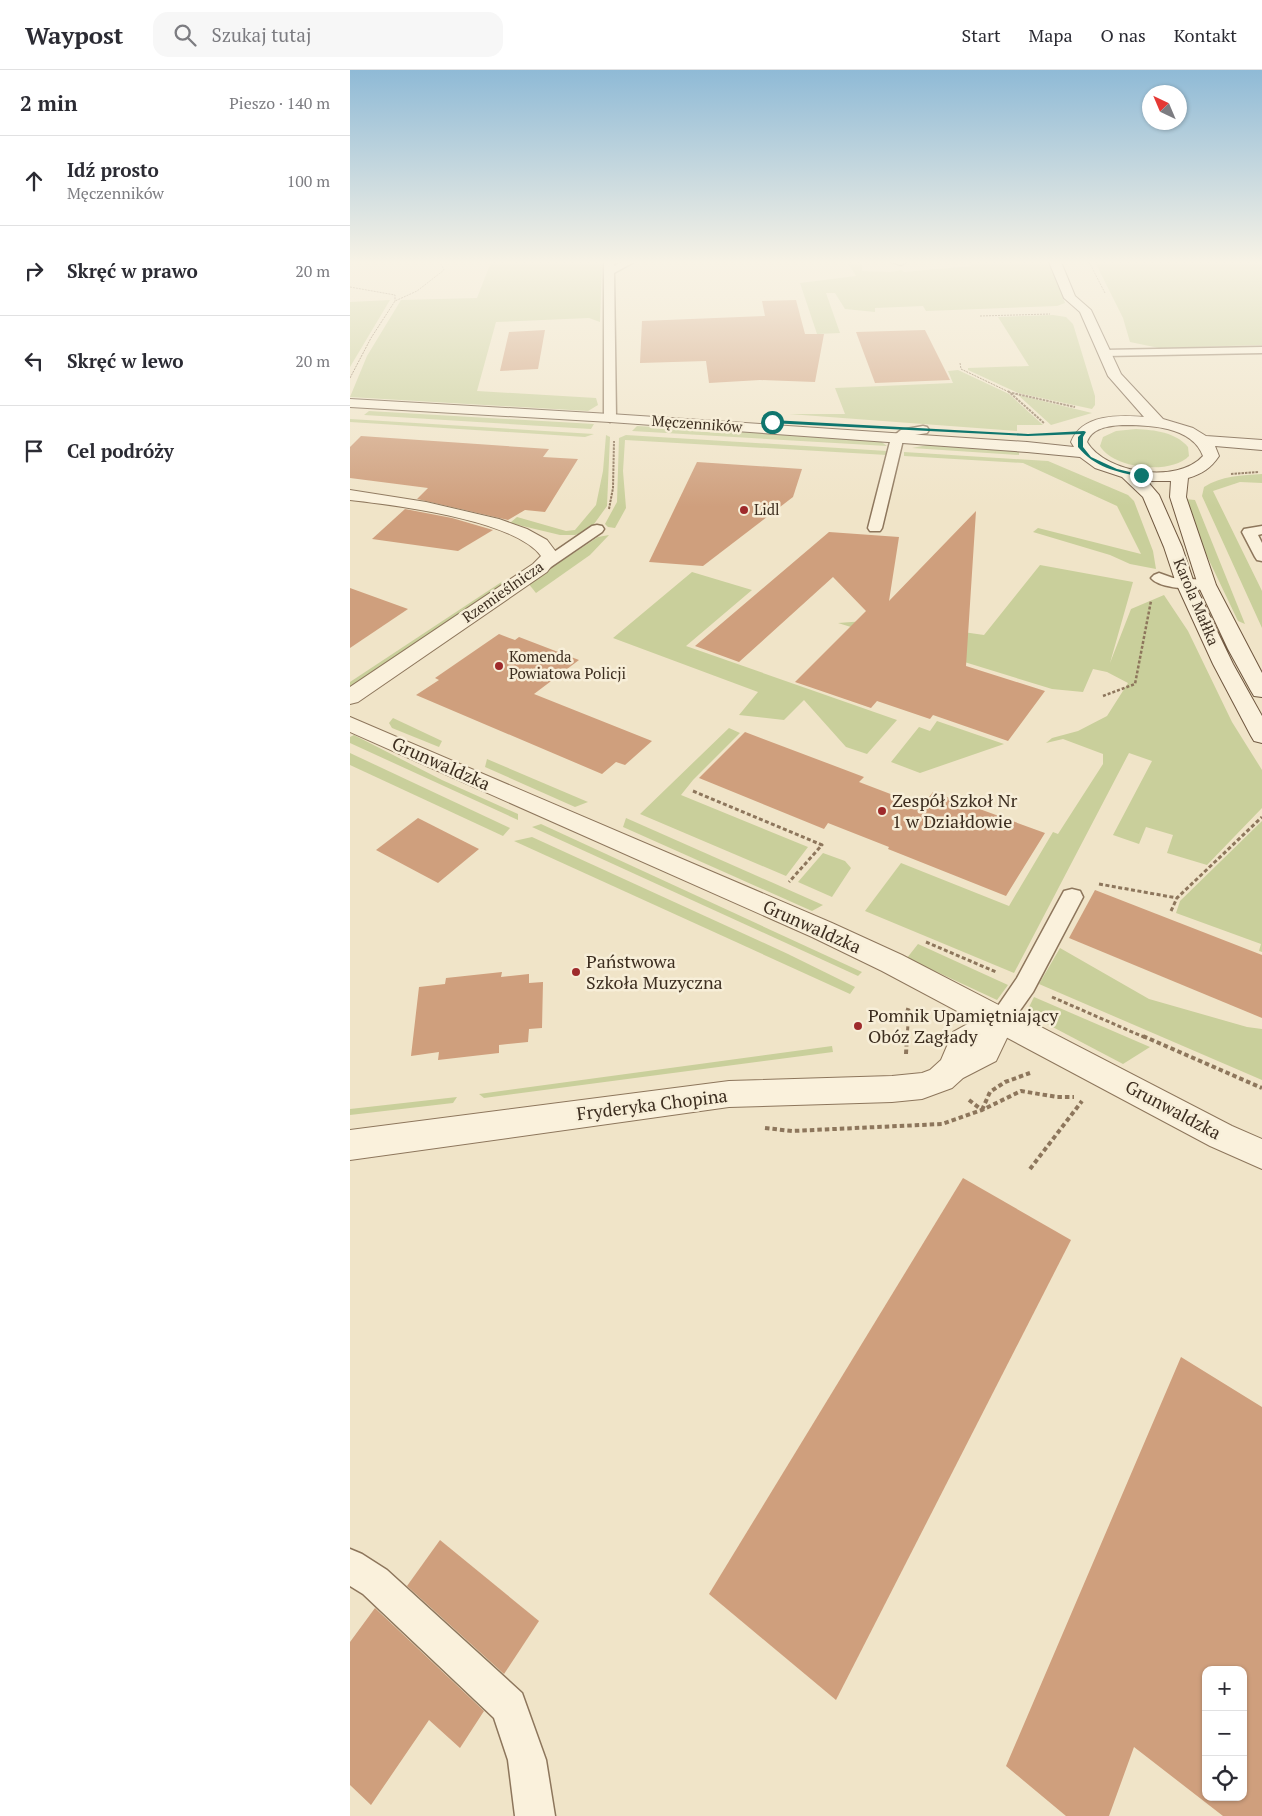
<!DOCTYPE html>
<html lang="pl">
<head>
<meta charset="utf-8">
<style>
	:root { --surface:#fff; --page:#f7f7f7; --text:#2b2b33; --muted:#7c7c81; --line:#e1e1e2 }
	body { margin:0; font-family:"PT Serif",serif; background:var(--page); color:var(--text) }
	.controls { position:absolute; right:15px; bottom:15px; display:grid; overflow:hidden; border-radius:10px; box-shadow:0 1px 4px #0004 }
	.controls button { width:45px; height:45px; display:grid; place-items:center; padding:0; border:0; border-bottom:1px solid var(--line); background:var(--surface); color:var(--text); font:25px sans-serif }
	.compass { position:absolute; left:792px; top:15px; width:45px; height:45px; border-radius:50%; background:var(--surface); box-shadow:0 1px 4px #0004; rotate:316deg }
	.stop { position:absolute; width:15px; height:15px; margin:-11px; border:4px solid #0f766e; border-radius:50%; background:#fff }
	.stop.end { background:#0f766e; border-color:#fff; box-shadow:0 1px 5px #0008 }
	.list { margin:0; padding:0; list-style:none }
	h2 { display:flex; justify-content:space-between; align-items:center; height:65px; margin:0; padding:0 20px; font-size:21px }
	h2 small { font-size:16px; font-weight:400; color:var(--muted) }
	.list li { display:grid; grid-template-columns:32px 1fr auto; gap:15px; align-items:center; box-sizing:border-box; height:90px; padding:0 20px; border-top:1px solid var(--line) }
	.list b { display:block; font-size:19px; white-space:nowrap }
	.list p { margin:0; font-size:16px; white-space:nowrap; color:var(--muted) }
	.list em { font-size:16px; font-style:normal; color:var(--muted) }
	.icon { flex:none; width:28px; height:28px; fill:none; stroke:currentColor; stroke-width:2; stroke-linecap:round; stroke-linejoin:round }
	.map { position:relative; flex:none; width:912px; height:1746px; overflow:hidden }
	header { display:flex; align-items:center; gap:30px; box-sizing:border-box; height:70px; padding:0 25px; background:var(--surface); border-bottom:1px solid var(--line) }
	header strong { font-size:24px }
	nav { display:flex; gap:28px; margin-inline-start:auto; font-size:18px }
	.search { width:350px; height:45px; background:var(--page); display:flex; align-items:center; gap:12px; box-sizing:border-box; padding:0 18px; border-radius:15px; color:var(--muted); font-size:19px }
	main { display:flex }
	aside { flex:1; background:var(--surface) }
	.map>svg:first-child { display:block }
	.green { fill:#c9cf9b }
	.building { fill:#cf9f7d; fill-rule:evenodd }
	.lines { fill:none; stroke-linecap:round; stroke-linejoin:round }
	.service-casing { stroke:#8d765c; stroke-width:3 }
	.minor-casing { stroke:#8d765c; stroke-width:2 }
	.tertiary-casing { stroke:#8d765c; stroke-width:2 }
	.secondary-casing { stroke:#6f573f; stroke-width:2 }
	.path-far4 { stroke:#8d765c; stroke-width:1; stroke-dasharray:2 1; stroke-linecap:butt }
	.path-far3 { stroke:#8d765c; stroke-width:2; stroke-dasharray:2.5 1; stroke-linecap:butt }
	.path-far2 { stroke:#8d765c; stroke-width:2.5; stroke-dasharray:3 2; stroke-linecap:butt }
	.path-far1 { stroke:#8d765c; stroke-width:3; stroke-dasharray:4 2.5; stroke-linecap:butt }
	.path { stroke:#8d765c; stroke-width:4; stroke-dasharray:4.5 3; stroke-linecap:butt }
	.service { fill:#faf1dc; fill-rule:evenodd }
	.minor { fill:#faf1dc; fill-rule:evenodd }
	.tertiary { fill:#faf1dc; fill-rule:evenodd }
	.secondary { fill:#faf1dc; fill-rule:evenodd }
	.route { fill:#0f766e }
	.poi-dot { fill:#9e2a2b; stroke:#f7eed8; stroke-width:2 }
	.labels { text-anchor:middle; stroke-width:5; stroke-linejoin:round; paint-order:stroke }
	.far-street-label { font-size:15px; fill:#3d2e20; stroke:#f7eed8 }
	.far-poi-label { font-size:15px; fill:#3d2e20; stroke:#f7eed8; text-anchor:start }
	.street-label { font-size:18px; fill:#3d2e20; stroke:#f7eed8 }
	.poi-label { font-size:18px; fill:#3d2e20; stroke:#f7eed8; text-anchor:start }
</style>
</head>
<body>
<header>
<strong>Waypost</strong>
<div class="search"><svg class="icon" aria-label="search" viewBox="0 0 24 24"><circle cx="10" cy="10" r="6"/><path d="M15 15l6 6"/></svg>Szukaj tutaj</div>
<nav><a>Start</a><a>Mapa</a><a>O nas</a><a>Kontakt</a></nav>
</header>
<main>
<aside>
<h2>2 min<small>Pieszo · 140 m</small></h2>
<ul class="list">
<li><svg class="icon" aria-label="ahead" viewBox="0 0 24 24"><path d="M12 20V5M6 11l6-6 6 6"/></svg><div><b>Idź prosto</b><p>Męczenników</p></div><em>100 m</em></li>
<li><svg class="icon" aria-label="right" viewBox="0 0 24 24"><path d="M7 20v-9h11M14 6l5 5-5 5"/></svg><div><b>Skręć w prawo</b></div><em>20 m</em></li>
<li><svg class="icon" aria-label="left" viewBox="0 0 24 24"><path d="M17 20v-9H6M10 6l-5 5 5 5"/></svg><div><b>Skręć w lewo</b></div><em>20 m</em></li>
<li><svg class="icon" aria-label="arrive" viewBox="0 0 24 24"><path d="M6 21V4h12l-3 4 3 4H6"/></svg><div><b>Cel podróży</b></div></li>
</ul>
</aside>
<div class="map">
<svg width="912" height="1746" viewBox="0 0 912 1746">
	<rect width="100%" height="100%" fill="#f0e4c8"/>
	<g class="green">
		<path d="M 141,192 L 252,192 L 250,252 L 239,248 L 146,252 L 127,321 L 246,328 L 248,335 L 238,341 L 0,327 L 17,286 L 51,230 L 127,228 Z"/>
		<path d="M 497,192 L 512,192 L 512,201 L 541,202 L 551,200 L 554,202 L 621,196 L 620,192 L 700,192 L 715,233 L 707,236 L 576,241 L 573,236 L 525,238 L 525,242 L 495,239 L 485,223 L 476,223 L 490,263 L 467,264 L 450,213 L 506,206 Z"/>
		<path d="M 745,192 L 912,192 L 912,275 L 809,278 L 780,272 L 773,248 Z"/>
		<path d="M 40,230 L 0,297 L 0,232 Z"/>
		<path d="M 703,245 L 716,247 L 723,254 L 745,326 L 745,335 L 742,339 L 668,323 L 618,300 L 618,298 L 679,296 L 648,247 Z"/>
		<path d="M 608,300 L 659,324 L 693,355 L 667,355 L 667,361 L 439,344 L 495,344 L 485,318 L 603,313 L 598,301 Z"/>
		<path d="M 668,325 L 742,343 L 701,355 Z"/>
		<path d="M 19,341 L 244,354 L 241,359 L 14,345 Z"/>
		<path d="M 0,349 L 244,364 L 235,367 L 0,352 Z"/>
		<path d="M 287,356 L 529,370 L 537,376 L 282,361 Z"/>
		<path d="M 786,359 C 805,360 825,362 838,377 L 839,386 C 821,405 763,399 750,376 L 753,367 L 766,361 Z"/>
		<path d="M 256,365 L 260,367 L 257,436 L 239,461 L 225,465 L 210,465 L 160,453 L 167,447 L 216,461 L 225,460 L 246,435 L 253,401 Z"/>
		<path d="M 276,365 L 537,381 L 537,385 L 275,370 L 273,401 L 276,438 L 265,458 L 258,457 L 255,454 L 267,432 L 269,368 Z"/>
		<path d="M 583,374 L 669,381 L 669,385 L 562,378 Z"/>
		<path d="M 554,382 L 698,391 L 778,425 L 784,431 L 803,481 L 806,499 L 780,494 L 760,485 L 683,462 L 688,458 L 791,484 L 767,436 L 673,393 L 554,386 Z"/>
		<path d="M 912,404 L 912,413 L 890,412 L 863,421 L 912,521 L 912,558 L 852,426 L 854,417 C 871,406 892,405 912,404 Z"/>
		<path d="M 835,429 L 845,430 L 895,554 L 888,551 L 845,461 Z"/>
		<path d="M 259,465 L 240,485 L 186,523 L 178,513 L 248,467 Z"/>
		<path d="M 690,495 L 783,512 L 760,593 L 781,539 L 814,525 L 838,561 L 882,652 L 912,700 L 912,738 L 857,795 L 817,783 L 823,765 L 796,757 L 789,774 L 763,765 L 802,691 L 779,683 L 664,903 L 515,841 L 551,793 L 659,836 L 703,762 L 708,764 L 753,694 L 753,684 L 713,669 L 696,673 L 702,668 L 728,661 L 757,646 L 778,613 L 757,602 L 743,599 L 733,622 L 702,619 L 488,553 L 529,550 L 634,565 Z"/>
		<path d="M 342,502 L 402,520 L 336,576 L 547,650 L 517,684 L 496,677 L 454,630 L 434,650 L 389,645 L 408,622 L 263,568 Z"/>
		<path d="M 153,511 L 156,513 L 0,618 L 0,612 Z"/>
		<path d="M 43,648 L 92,671 L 89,677 L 42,658 L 39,653 Z"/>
		<path d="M 587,651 L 654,674 L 570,703 L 541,692 L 569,657 L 580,661 Z"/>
		<path d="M 379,658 L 390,663 L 343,710 L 331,725 L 458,777 L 436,806 L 290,744 Z"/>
		<path d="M 4,665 L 92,710 L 168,744 L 168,750 L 0,673 L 0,667 Z"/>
		<path d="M 0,683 L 160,758 L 153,766 L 0,695 Z"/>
		<path d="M 137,689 L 238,732 L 225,737 L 135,697 Z"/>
		<path d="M 276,748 L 473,835 L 462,841 L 273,757 Z"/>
		<path d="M 912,751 L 912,882 L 909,881 L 911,874 L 826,843 L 830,831 Z"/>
		<path d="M 191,754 L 512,902 L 508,906 L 182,757 Z"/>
		<path d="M 182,767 L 438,884 L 505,917 L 500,924 L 164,771 Z"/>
		<path d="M 473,783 L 495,791 L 501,798 L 482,827 L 448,812 Z"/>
		<path d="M 568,874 L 658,915 L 647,930 L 557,888 Z"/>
		<path d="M 710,878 L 799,929 L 897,957 L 912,959 L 912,1010 L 689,914 Z"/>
		<path d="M 684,927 L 800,977 L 773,994 L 676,943 Z"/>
		<path d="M 482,976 L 483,982 L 134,1028 L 129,1024 Z"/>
		<path d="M 107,1027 L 103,1033 L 0,1045 L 0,1039 Z"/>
	</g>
	<g class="building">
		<path d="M 446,230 L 455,264 L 474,264 L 465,312 L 410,310 L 359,313 L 356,291 L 290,293 L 292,251 L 415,246 L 412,231 Z"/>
		<path d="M 195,260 L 188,299 L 150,301 L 159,262 Z"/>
		<path d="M 575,260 L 600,310 L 525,313 L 506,262 Z"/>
		<path d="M 11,366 L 199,379 L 193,387 L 228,389 L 195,442 L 175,440 L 158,450 L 67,429 L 78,418 L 0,408 L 0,377 Z"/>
		<path d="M 347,392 L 452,399 L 443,427 L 353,496 L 299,492 Z"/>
		<path d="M 55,439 L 102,448 L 143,460 L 108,481 L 22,469 Z"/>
		<path d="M 626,441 L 616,596 L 695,621 L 658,671 L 583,645 L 580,649 L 527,631 L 521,638 L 445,612 L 516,541 L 483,507 L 389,592 L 345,576 L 479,462 L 549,467 L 539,531 Z"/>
		<path d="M 0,518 L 58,539 L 0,578 Z"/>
		<path d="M 149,564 L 165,570 L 169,567 L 229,590 L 184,624 L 302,671 L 275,695 L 266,692 L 252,704 L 66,625 L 89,610 L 85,608 Z"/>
		<path d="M 395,662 L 514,707 L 509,712 L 572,736 L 583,722 L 695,763 L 656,826 L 538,779 L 539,777 L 478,753 L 474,759 L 349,708 Z"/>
		<path d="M 68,748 L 129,779 L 88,813 L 26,780 Z"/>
		<path d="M 745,820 L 912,885 L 912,948 L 719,868 Z"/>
		<path d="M 152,902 L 151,907 L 179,904 L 179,913 L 193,912 L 192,958 L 179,959 L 178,972 L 149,975 L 149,983 L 88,990 L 89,982 L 61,986 L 69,917 L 95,914 L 96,908 Z"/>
		<path d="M 613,1108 L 721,1170 L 486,1630 L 359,1524 Z"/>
		<path d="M 831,1287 L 912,1337 L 912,1746 L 873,1746 L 784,1677 L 759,1746 L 716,1746 L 656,1696 ZM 856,1600 L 893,1600 L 893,1727 L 856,1727 Z"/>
		<path d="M 90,1470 L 189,1551 L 154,1604 L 57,1516 Z"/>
		<path d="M 25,1538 L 134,1641 L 110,1678 L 79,1650 L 21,1735 L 0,1715 L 0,1572 Z"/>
	</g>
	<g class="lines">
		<g class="service-casing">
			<g id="service">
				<path d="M 254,192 L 264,192 L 264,196 L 272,192 L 284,192 L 264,203 L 266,348 L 260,352 L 254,348 Z"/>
				<path d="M 542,192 L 556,192 L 551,195 Z"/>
				<path d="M 912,277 L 912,283 L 755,286 L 750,283 L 755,280 Z"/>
				<path d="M 573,356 L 577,357 L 579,360 L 577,363 L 559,366 L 553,370 L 532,458 L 530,461 L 520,461 L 518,458 L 541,368 L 551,360 Z"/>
				<path d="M 247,455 L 252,456 L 254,459 L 252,462 L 195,501 L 185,501 L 182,498 L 185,495 L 242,456 Z"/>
				<path d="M 912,456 L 912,464 L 908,465 L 912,473 L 912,491 L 907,490 L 905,487 L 892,462 L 894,459 Z"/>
				<path d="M 809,503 L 823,508 L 857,510 L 862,512 L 865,515 L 862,518 L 857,520 C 843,519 810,519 801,508 L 804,505 Z"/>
				<path d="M 722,819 L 730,821 L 733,827 L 683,922 L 659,956 L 651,959 L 643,956 L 639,949 L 667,908 L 714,821 Z"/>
				<path d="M 0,1479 L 12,1484 L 37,1500 L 172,1623 L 196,1690 L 205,1746 L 165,1746 L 158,1690 L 144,1648 L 13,1524 L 0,1516 Z"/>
			</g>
		</g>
		<g class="minor-casing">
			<g id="minor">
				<path d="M 0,420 L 76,432 L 149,449 L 177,459 L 197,470 L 209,486 L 197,502 L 8,632 L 0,634 L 0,617 L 183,494 L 191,486 C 165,450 44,435 0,430 Z"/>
				<path d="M 651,937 L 661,941 L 666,949 L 646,991 L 613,1008 L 602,1018 L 572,1029 L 542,1032 L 379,1037 L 0,1090 L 0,1060 L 379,1011 L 542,1006 L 572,1003 L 580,1000 L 591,990 L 603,962 L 641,941 Z"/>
			</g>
		</g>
		<g class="tertiary-casing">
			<path id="tertiary" d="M 0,647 L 482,853 L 552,885 L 882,1056 L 912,1069 L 912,1099 L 860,1076 L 532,901 L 462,867 L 0,662 Z"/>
		</g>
		<g class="secondary-casing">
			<path id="secondary" d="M 699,192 L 711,192 L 725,226 L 741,240 L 771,304 L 813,349 L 843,358 L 856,366 L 912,370 L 912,380 L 865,376 L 869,386 C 861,398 852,404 838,408 L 836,427 L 866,515 L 912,603 L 912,627 L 904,626 L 901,621 L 878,579 L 848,515 L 820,427 L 821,411 L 797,411 L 809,425 L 832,477 L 844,513 L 883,594 L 912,646 L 912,673 L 904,671 L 901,666 L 863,594 L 826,513 L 814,477 L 793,427 L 772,407 L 745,398 L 730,387 L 677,382 L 260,352 L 0,337 L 0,329 L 260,344 L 677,372 L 724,377 L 721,372 C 732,344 769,345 794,347 L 758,306 L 730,242 L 714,228 ZM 772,355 C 799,355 842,356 853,386 C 828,414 756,404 737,372 C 742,358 758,356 772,355 Z"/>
		</g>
		<g class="path-far4">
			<path d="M 739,192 L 755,223"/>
			<path d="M 0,217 L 45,225 L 45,231"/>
			<path d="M 630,246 L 700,244"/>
			<path d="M 610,293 L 611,299 L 661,323"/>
			<path d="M 0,308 L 21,268 L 45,231 L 67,221 L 94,200 L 90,192"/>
		</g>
		<g class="path-far3">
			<path d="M 658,321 L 694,353"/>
			<path d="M 662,323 L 725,337"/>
			<path d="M 881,404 L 909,402"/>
			<path d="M 259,439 L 263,418 L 264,371"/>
		</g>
		<path class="path-far2" d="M 753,626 L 785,614 L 801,531"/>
		<g class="path-far1">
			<path d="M 343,721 L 472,775 L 439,812"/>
			<path d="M 749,814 L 827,828"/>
			<path d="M 821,841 L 827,828 L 912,747"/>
			<path d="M 576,872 L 646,902"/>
			<path d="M 702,927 L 796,968"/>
			<path d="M 556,939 L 559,940 L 557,968"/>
		</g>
		<g class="path">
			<path d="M 793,966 L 912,1018"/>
			<path d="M 556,984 L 557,966"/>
			<path d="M 619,1030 L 632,1040"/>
			<path d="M 632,1040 L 640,1022 L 655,1012 L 680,1003"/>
			<path d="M 415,1058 L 442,1061 L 592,1054 L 632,1040 L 671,1021 L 707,1027 L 724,1027"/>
			<path d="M 680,1099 L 732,1031"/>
		</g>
		<use href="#service" class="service"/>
		<use href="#minor" class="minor"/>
		<use href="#tertiary" class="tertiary"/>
		<use href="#secondary" class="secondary"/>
	</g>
	<linearGradient id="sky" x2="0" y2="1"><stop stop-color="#8fbad6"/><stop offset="0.44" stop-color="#f8f3e6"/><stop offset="1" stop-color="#f8f3e6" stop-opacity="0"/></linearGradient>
	<rect width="912" height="437" fill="url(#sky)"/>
	<path class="route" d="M 422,350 L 678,364 L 734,361 L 736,362 L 733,367 L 733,377 L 741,387 L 767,399 L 793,405 L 791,407 C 767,402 744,397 728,377 L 728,367 L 731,364 L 678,366 L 420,353 Z"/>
	<g class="poi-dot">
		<circle cx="394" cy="440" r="5"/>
		<circle cx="149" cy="596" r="5"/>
		<circle cx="532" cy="741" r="5"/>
		<circle cx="226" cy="902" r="5"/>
		<circle cx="508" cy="956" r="5"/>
	</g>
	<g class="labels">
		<g class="far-street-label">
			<text transform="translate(347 354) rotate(4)" y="5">Męczenników</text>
			<text transform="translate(153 522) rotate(-35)" y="5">Rzemieślnicza</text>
			<text transform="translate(846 532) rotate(67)" y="5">Karola Małłka</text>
		</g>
		<g class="far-poi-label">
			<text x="404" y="445">Lidl</text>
			<text x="159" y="592">Komenda<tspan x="159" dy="17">Powiatowa Policji</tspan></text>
		</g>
		<g class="street-label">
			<text transform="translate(91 694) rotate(24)" y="6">Grunwaldzka</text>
			<text transform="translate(462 857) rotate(24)" y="6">Grunwaldzka</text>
			<text transform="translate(302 1035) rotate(-7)" y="6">Fryderyka Chopina</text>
			<text transform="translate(823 1040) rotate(28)" y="6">Grunwaldzka</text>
		</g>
		<g class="poi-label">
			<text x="542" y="737">Zespół Szkoł Nr<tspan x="542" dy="21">1 w Działdowie</tspan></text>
			<text x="236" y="898">Państwowa<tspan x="236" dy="21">Szkoła Muzyczna</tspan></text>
			<text x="518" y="952">Pomnik Upamiętniający<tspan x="518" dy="21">Obóz Zagłady</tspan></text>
		</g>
	</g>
</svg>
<div class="controls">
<button>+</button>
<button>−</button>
<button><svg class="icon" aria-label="locate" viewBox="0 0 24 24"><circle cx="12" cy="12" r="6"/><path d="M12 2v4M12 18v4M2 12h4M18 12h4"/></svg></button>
</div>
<svg class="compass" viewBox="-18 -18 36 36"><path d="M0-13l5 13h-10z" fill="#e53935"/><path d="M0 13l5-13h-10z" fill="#7c7c81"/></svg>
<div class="stop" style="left:422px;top:352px"></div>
<div class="stop end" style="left:791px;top:405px"></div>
</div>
</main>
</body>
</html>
